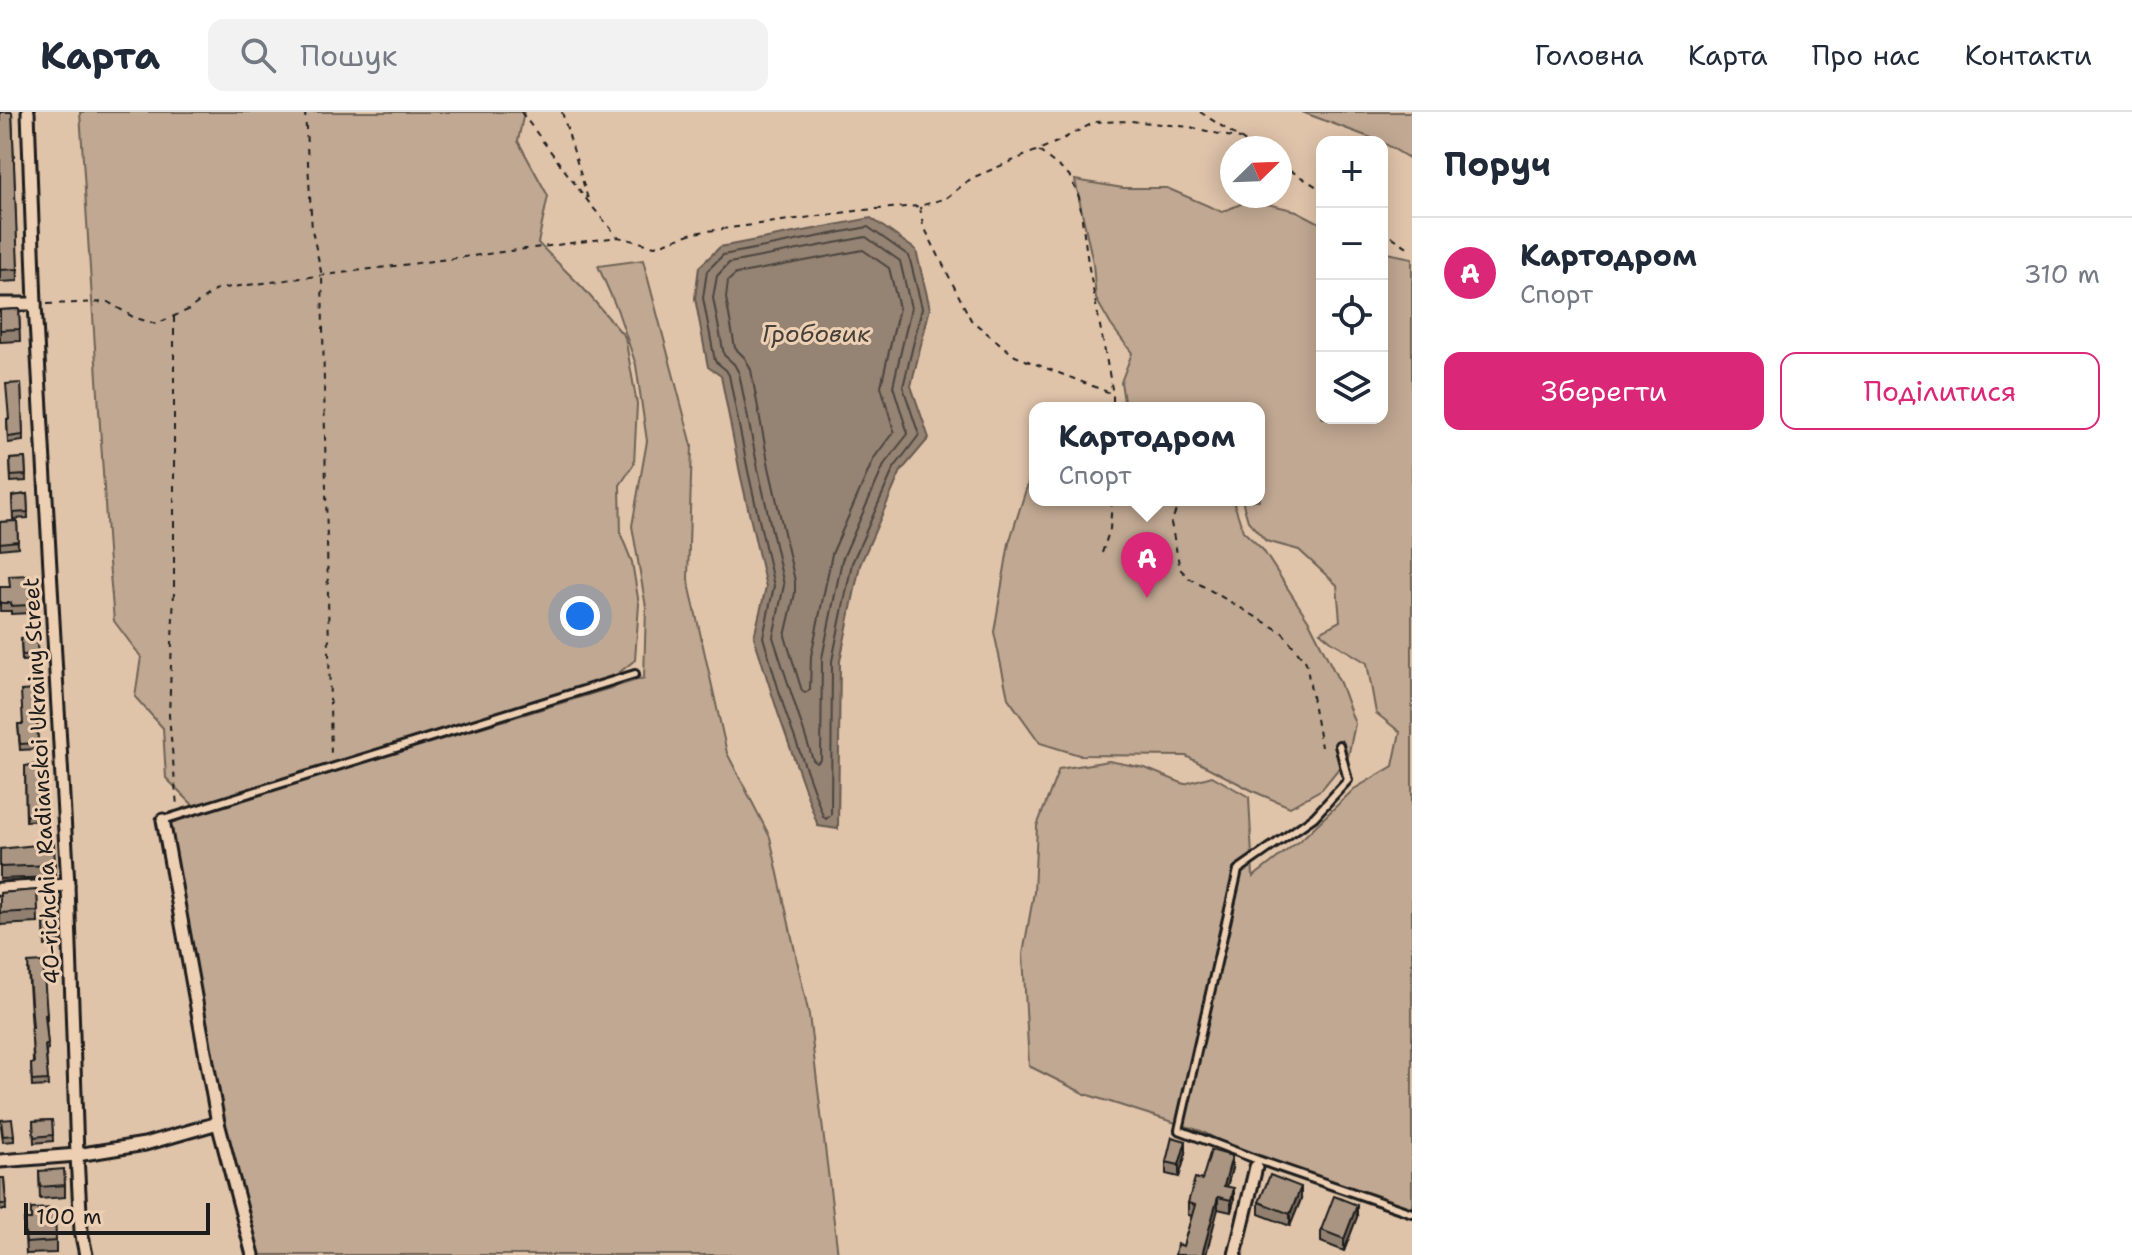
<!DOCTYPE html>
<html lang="uk">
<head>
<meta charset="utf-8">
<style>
	:root { --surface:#fff; --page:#f2f2f3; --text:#1f2937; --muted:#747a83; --line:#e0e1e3; --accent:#db2777 }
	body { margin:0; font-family:"Shantell Sans",sans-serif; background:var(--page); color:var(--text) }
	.controls { position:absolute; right:24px; top:24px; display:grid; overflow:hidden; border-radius:16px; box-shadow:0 4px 20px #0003 }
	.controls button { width:72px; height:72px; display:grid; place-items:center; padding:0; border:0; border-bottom:2px solid var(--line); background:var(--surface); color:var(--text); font:40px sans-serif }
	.compass { position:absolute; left:1220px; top:24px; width:72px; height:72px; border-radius:50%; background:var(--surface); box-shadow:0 4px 20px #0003; rotate:67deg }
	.scale { position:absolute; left:24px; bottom:20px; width:186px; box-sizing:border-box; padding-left:8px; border:4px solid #1c1c1c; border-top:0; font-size:22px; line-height:28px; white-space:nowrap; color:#1c1c1c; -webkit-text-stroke:6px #edcfb3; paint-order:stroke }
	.you { position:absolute; left:580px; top:504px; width:28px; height:28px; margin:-20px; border:6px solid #fff; border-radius:50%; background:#1a73e8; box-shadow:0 0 0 12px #1a73e833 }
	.badge { display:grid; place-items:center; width:52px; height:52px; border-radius:50%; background:var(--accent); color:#fff; font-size:26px; font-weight:700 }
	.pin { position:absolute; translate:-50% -66px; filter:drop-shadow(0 2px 4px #0008) }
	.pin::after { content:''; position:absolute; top:42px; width:28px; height:24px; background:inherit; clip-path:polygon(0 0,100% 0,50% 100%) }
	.popup { position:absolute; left:1029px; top:290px; width:236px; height:104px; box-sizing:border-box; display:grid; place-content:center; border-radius:16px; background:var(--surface); filter:drop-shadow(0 2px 6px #0005); font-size:26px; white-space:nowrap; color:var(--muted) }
	.popup b { font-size:30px; color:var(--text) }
	.popup::after { content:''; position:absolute; left:50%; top:100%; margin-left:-16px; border:16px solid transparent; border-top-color:var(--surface) }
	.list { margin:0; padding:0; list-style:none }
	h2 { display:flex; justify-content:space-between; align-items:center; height:104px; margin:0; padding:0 32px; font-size:34px }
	h2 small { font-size:26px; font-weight:400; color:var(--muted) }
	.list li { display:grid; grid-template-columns:52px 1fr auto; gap:24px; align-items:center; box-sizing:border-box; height:112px; padding:0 32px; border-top:2px solid var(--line) }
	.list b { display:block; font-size:30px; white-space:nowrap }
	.list p { margin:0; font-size:26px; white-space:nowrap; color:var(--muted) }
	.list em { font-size:26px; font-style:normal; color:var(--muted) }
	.actions { display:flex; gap:16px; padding:24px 32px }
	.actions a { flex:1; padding:18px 0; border:2px solid var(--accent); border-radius:16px; text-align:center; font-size:28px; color:var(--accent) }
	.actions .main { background:var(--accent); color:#fff }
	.icon { flex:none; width:44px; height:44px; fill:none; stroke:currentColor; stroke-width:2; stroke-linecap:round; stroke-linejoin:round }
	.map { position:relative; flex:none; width:1412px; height:1143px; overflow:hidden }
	header { display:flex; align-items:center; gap:48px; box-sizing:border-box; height:112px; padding:0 40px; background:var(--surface); border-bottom:2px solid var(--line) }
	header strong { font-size:38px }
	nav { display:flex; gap:44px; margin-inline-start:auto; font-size:28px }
	.search { width:560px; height:72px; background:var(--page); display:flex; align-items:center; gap:20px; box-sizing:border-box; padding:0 28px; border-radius:16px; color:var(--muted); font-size:30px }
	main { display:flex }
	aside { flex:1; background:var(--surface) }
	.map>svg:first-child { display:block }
	.green { fill:#c0a892; stroke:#6e6257; stroke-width:2 }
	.water { fill:#958373; stroke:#655a50; stroke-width:2 }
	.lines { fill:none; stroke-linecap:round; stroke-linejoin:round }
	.shore { stroke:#4c453f; stroke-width:2 }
	.lane-casing { stroke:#1c1c1c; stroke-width:12 }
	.street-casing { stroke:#1c1c1c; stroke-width:17 }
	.path { stroke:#1c1c1c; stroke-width:2; stroke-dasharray:6 6; stroke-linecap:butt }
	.lane { stroke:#edcfb3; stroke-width:6 }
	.street { stroke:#edcfb3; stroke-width:11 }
	.wall { fill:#918070; stroke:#1c1c1c; stroke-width:2 }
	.shaded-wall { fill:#76685b; stroke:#1c1c1c; stroke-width:2 }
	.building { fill:#a99582; stroke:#1c1c1c; stroke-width:2 }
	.labels { text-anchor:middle; stroke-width:6; stroke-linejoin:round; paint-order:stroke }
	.street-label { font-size:22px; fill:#1c1c1c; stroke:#edcfb3 }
	.water-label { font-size:24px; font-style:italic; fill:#46403a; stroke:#edcfb3 }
</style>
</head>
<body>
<header>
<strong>Карта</strong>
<div class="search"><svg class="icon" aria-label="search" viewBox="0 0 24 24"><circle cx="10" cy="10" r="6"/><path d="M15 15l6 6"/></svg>Пошук</div>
<nav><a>Головна</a><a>Карта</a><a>Про нас</a><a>Контакти</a></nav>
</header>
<main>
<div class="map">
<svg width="1412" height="1143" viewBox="0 0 1412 1143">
	<rect width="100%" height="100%" fill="#e0c4aa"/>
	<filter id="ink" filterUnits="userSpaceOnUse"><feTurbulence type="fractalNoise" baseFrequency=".0125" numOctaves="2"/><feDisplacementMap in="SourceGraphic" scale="16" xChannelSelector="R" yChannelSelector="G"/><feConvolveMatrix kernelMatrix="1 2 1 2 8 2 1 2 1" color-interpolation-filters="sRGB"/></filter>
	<g filter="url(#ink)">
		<g class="green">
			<path d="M 80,0 L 524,0 L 518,29 L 548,84 L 538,131 L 583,176 L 625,225 L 637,292 L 634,352 L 620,373 L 621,423 L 632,450 L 639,492 L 635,548 L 611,567 L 194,694 L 166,666 L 163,616 L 135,585 L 141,545 L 114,509 L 108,439 Z"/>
			<path d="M 1302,0 L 1412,0 L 1412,48 L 1382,30 Z"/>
			<path d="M 1075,68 L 1123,76 L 1167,76 L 1222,100 L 1250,88 L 1297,99 L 1322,112 L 1322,306 L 1382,306 L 1382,140 L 1412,146 L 1412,1105 L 1229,1034 L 1201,1019 L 1085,982 L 1029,954 L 1023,842 L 1034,780 L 1037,714 L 1059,657 L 1109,649 L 1145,656 L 1184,672 L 1212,664 L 1249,685 L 1253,765 L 1304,725 L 1354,677 L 1393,654 L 1400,620 L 1376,601 L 1367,551 L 1331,529 L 1320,520 L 1340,509 L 1337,473 L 1299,438 L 1266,429 L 1248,409 L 1242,388 L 1259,388 L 1259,296 L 1224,296 L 1222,294 L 1218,296 L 1125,296 L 1121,270 L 1132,241 L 1111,213 L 1096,187 L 1093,151 Z"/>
			<path d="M 643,148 L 692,333 L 688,467 L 727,641 L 770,725 L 809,903 L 838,1143 L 258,1143 L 225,1024 L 169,710 L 644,566 L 646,495 L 632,414 L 647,329 L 636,253 L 617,197 L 598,154 Z"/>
			<path d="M 1035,362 L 1035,388 L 1233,388 L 1243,419 L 1263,438 L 1310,511 L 1340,571 L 1355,612 L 1348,645 L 1322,677 L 1290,695 L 1255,680 L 1186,644 L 1079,643 L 1040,631 L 1008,586 L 994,520 L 1009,431 L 1029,368 Z"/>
		</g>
		<path class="water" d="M 871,106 L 916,138 L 930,196 L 911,274 L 929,326 L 901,359 L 860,453 L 840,549 L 838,717 L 818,714 L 778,601 L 754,525 L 766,475 L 740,361 L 721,264 L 708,255 L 695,186 L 699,155 L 720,135 Z"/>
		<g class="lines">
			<g class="shore">
				<path d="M 868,115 L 909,144 L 922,196 L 903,275 L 919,323 L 894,356 L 852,451 L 832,549 L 831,703 L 826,707 L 823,704 L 785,599 L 763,525 L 774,474 L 748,359 L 729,263 L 726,258 L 715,249 L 703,186 L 707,159 L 723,143 Z"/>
				<path d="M 866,125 L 900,149 L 911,196 L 893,274 L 908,322 L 885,351 L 842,448 L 822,546 L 821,647 L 817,651 L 813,648 L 773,525 L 784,473 L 758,357 L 739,261 L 734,252 L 724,243 L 713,186 L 717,164 L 729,151 Z"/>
				<path d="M 863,138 L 889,156 L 899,196 L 881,274 L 894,319 L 874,346 L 832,442 L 811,544 L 810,578 L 805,581 L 802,579 L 785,524 L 795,481 L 795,469 L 769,355 L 751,258 L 745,246 L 735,236 L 726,186 L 728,169 L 736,162 Z"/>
			</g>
			<g class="lane-casing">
				<g id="lane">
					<path d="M 1339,633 L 1348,668 L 1314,705 L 1238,758 L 1179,1018 L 1258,1048 L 1412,1101"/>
					<path d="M 163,708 L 635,562"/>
				</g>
			</g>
			<g class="street-casing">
				<g id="street">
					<path d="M 28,0 L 35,192 L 68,773 L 77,1043 L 81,1119 L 86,1143"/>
					<path d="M 0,192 L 35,192"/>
					<path d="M 163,708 L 218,1011 L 253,1143"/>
					<path d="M 0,777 L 68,773"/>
					<path d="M 0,1049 L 77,1043 L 145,1032 L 218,1011"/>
					<path d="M 1235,1143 L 1256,1055"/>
				</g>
			</g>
			<g class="path">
				<path d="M 305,0 L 312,118 L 322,164 L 331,645"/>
				<path d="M 521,0 L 590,92 L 617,124"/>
				<path d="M 562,0 L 588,87"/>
				<path d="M 1200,0 L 1255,36"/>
				<path d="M 1039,39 L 1069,63 L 1079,85 L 1088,151 L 1113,282 L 1113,296"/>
				<path d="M 1280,52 L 1322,78"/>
				<path d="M 920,95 L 923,113 L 971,208 L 1015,244 L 1113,282"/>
				<path d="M 1382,118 L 1412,138"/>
				<path d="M 47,192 L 108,190 L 133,205 L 156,212 L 188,198 L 217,177 L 618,125 L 655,134 L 693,121 L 863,98 L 920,94 L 946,86 L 972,66 L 1057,30 L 1095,10 L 1131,9 L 1190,15 L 1240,27"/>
				<path d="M 174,205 L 174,480 L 169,603 L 177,694"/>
				<path d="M 1180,388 L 1171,411 L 1180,457 L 1189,466 L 1282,520 L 1306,550 L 1321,635"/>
				<path d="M 1102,441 L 1110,417 L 1112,388"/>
			</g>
			<use href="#lane" class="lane"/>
			<use href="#street" class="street"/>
		</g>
		<g class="wall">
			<path d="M 0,0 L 12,0 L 18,169 L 0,170 Z"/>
			<path d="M 19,197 L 20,229 L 0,230 L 0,198 Z"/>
			<path d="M 21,271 L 23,329 L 8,331 L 7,307 L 8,307 Z"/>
			<path d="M 25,346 L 26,369 L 11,370 L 10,347 Z"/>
			<path d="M 27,382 L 28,406 L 13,407 L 12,384 Z"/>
			<path d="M 17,409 L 18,435 L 0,437 L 0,410 Z"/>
			<path d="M 29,463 L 30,501 L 11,502 L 11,499 L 0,499 L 0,475 L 9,475 Z"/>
			<path d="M 36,525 L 38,548 L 22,549 L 21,526 Z"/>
			<path d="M 36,578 L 38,637 L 20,638 L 18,612 L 23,612 Z"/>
			<path d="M 40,652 L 42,708 L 26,709 L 25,654 Z"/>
			<path d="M 0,737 L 55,753 L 55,765 L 0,767 Z"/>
			<path d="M 37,778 L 38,811 L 0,813 L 0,781 Z"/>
			<path d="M 59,809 L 60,833 L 45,834 L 44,811 Z"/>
			<path d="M 28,857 L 47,902 L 47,908 L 46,908 L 48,938 L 46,939 L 48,974 L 32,975 L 31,952 L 33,951 L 32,916 Z"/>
			<path d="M 52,1008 L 53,1029 L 34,1031 L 33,1009 Z"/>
			<path d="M 1,1014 L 14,1023 L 14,1029 L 3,1030 Z"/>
			<path d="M 1186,1041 L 1179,1065 L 1166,1062 L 1166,1050 Z"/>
			<path d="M 1232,1056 L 1227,1074 L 1234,1088 L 1231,1100 L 1218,1097 L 1183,1134 L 1192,1104 L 1188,1103 L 1188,1091 L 1202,1068 Z"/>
			<path d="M 39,1059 L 65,1073 L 65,1085 L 40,1087 Z"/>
			<path d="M 0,1066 L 4,1066 L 6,1098 L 0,1098 Z"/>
			<path d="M 1301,1087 L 1290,1114 L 1259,1102 L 1259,1090 Z"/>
			<path d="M 31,1097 L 56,1129 L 56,1141 L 26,1142 L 24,1108 L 31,1108 Z"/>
			<path d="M 1357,1105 L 1344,1139 L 1321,1130 L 1321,1118 Z"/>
		</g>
		<g class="shaded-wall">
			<path d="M 1186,1029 L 1186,1041 L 1179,1065 L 1179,1053 Z"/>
			<path d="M 1232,1044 L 1232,1056 L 1224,1086 L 1224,1074 Z"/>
			<path d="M 1301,1075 L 1301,1087 L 1290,1114 L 1290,1102 Z"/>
			<path d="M 1234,1076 L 1234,1088 L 1231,1100 L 1231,1088 Z"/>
			<path d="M 1218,1085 L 1218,1097 L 1206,1143 L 1202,1143 Z"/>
			<path d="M 1357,1093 L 1357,1105 L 1344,1139 L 1344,1127 Z"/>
		</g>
		<g class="building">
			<path d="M 0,0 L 12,0 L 18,157 L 0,158 Z"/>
			<path d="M 19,197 L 20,217 L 0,218 L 0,198 Z"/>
			<path d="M 21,271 L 23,323 L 8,325 L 7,307 L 9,307 L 6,272 Z"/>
			<path d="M 25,346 L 26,363 L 11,364 L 10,347 Z"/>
			<path d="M 27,382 L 28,400 L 13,401 L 12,384 Z"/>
			<path d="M 17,409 L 18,429 L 0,431 L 0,410 Z"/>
			<path d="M 29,463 L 30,493 L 11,494 L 11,491 L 0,491 L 0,475 L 10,475 L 9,464 Z"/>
			<path d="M 36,525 L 38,542 L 22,543 L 21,526 Z"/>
			<path d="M 36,578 L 38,631 L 20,632 L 18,612 L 23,612 L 21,579 Z"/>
			<path d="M 40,652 L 42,702 L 26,703 L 25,654 Z"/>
			<path d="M 54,731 L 55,753 L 0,755 L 0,737 Z"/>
			<path d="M 37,778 L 38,799 L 0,801 L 0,781 Z"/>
			<path d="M 59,809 L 60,827 L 45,828 L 44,811 Z"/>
			<path d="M 43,850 L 47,902 L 45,903 L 48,932 L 45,933 L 48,968 L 32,969 L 31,952 L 34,951 L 31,916 L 33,916 L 28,851 Z"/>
			<path d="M 12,1007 L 14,1023 L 3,1024 L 1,1008 Z"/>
			<path d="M 52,1008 L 53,1023 L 34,1025 L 33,1009 Z"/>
			<path d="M 1172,1025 L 1186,1029 L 1179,1053 L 1166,1050 Z"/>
			<path d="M 1211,1038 L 1232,1044 L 1224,1074 L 1234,1076 L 1231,1088 L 1218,1085 L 1202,1143 L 1175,1143 L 1177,1132 L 1183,1134 L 1195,1093 L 1188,1091 L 1195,1066 L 1202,1068 Z"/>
			<path d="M 64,1057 L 65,1073 L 40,1075 L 39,1059 Z"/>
			<path d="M 1270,1063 L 1301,1075 L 1290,1102 L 1259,1090 Z"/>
			<path d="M 0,1066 L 4,1066 L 6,1092 L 0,1092 Z"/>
			<path d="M 1334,1084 L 1357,1093 L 1344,1127 L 1321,1118 Z"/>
			<path d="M 55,1096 L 56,1129 L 26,1131 L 24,1108 L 31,1108 L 31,1097 Z"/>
		</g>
	</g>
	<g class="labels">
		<g class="street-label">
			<text transform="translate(41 669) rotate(-93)" y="8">40-richchia Radianskoi Ukrainy Street</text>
		</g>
		<g class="water-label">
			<text x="816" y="230">Гробовик</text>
		</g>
	</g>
</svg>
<div class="controls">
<button>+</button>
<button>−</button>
<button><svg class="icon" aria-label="locate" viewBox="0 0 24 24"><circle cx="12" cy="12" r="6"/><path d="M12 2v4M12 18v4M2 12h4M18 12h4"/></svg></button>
<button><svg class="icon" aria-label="layers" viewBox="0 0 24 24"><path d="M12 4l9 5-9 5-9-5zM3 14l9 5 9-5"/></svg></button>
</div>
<svg class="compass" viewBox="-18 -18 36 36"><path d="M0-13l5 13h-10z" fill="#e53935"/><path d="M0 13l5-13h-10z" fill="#747a83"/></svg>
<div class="scale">100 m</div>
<div class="you"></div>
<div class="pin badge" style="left:1147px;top:486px">A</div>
<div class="popup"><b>Картодром</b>Спорт</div>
</div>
<aside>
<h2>Поруч<small></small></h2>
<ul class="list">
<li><span class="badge">A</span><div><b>Картодром</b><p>Спорт</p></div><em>310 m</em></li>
</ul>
<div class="actions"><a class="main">Зберегти</a><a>Поділитися</a></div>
</aside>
</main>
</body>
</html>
